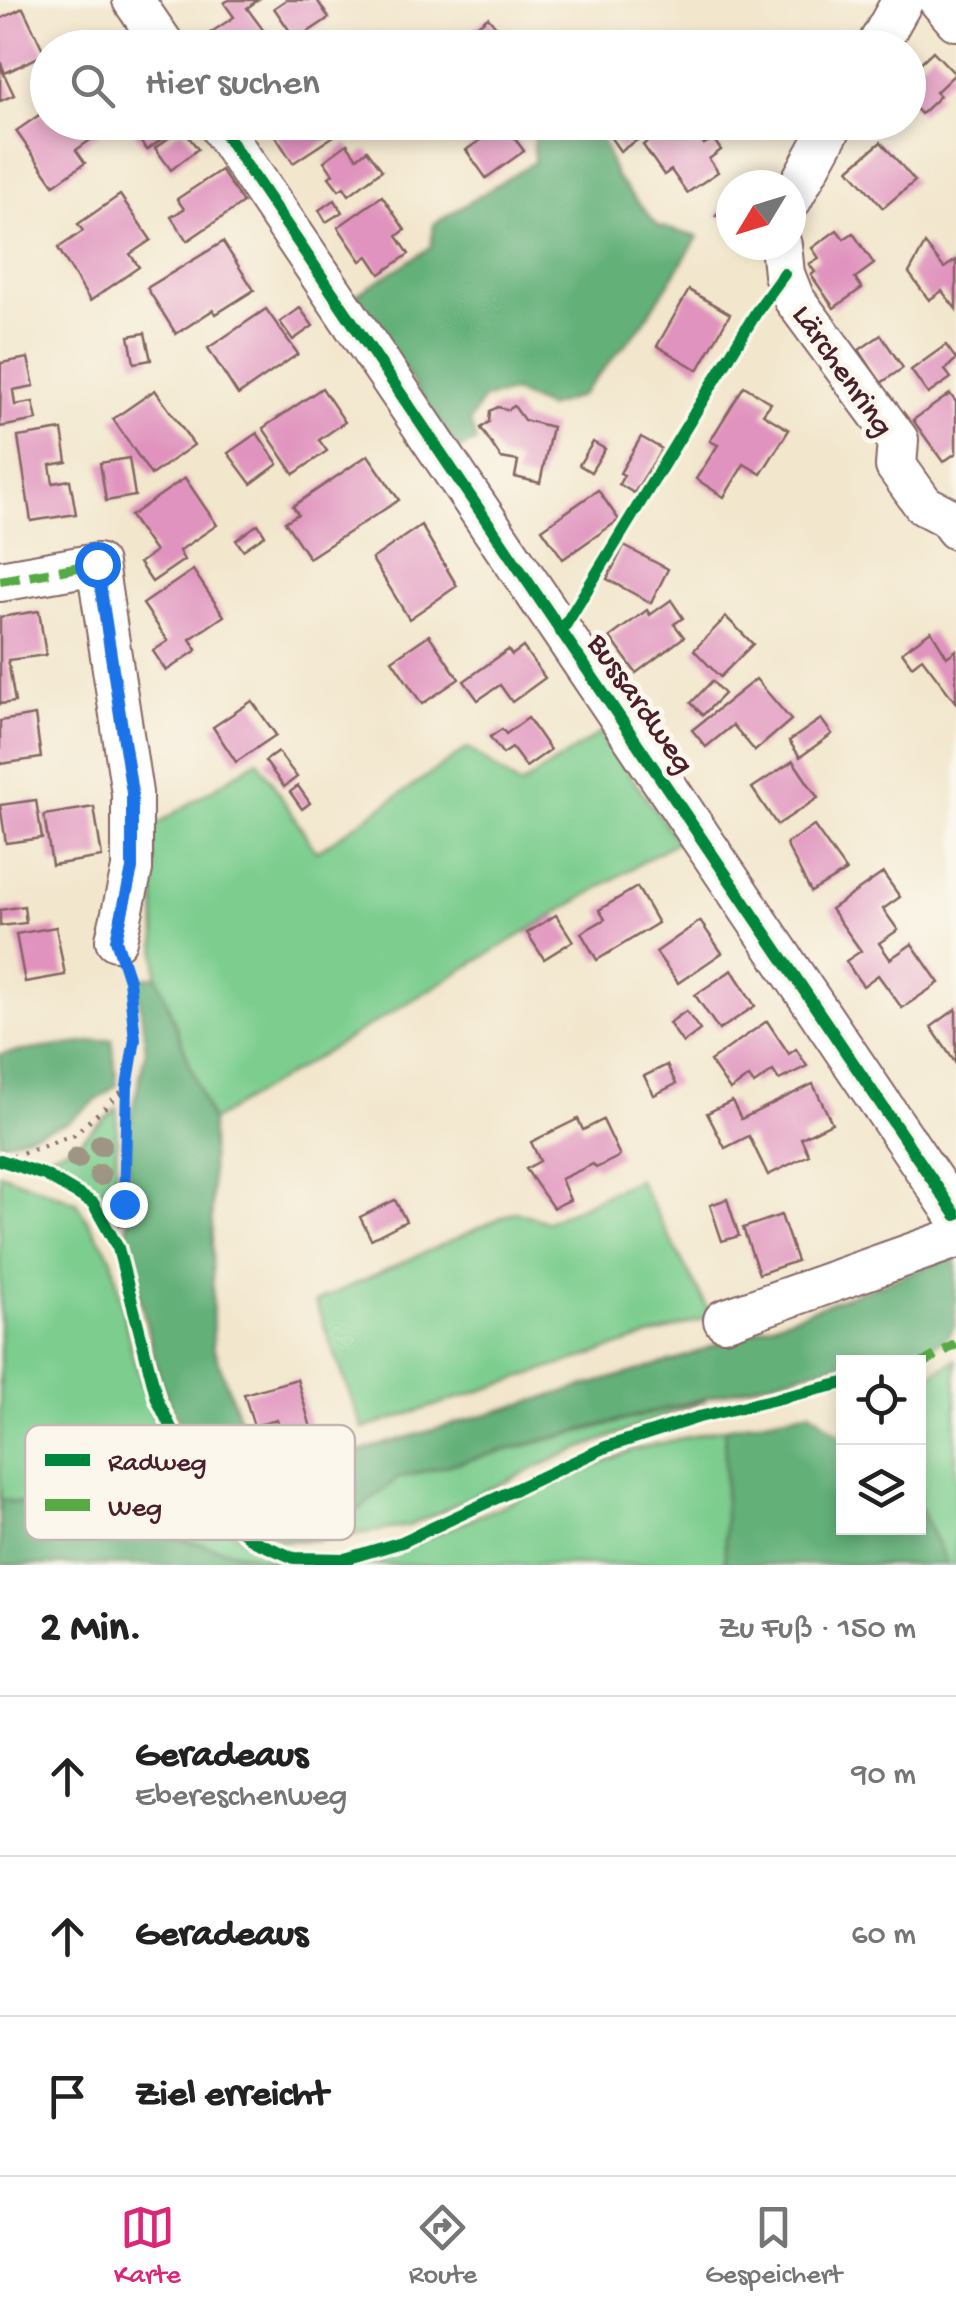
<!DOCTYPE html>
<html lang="de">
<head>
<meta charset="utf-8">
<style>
	:root { --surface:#fff; --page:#f2f2f2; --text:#222; --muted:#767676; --line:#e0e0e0; --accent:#db2777 }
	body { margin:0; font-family:"Gochi Hand",sans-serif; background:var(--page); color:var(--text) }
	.controls { position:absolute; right:30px; bottom:30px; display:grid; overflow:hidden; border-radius:0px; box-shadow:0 5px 15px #0003 }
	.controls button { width:90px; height:90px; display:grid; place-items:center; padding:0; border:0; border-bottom:2px solid var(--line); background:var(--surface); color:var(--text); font:50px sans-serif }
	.compass { position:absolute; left:716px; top:170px; width:90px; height:90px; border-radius:50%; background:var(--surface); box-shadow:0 5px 15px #0003; rotate:232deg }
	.stop { position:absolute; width:30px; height:30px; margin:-22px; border:8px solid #1a73e8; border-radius:50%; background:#fff }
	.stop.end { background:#1a73e8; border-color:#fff; box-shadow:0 2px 10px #0008 }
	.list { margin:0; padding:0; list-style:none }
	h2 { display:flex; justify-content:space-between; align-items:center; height:130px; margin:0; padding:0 40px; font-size:42px }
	h2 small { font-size:32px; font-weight:400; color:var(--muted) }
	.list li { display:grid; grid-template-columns:65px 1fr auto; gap:30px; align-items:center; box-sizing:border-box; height:160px; padding:0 40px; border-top:2px solid var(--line) }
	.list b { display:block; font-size:38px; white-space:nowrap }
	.list p { margin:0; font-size:32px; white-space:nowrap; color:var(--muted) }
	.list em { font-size:32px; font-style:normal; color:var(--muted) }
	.icon { flex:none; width:55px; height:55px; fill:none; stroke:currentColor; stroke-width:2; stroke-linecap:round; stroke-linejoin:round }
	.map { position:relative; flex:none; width:956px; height:1565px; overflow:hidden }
	.search { position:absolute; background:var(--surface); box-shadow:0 5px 15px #0003; left:30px; right:30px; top:30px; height:110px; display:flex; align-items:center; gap:25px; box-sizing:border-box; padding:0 35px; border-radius:55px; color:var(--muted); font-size:38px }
	.sheet { height:610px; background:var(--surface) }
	nav { display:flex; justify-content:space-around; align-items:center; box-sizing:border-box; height:140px; border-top:2px solid var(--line); background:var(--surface); font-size:28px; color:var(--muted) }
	nav a { display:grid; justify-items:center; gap:5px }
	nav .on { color:var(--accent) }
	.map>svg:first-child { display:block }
	.green { fill:#7bcd8e; stroke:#62765c; stroke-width:2.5 }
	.forest { fill:#64b079; stroke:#576852; stroke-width:2.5 }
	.building { fill:#e093be }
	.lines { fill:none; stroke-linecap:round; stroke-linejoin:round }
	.minor-casing { stroke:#856563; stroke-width:44 }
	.path { stroke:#856563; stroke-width:5; stroke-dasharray:2.5 8; stroke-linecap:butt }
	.minor { stroke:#fff; stroke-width:40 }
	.quiet { stroke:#57aa44; stroke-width:10; stroke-dasharray:20 10; stroke-linecap:butt }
	.cycleway-casing { stroke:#fbf7ec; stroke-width:19 }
	.cycleway { stroke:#00873e; stroke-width:12 }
	.tree { fill:#9e9584 }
	.route { stroke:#1a73e8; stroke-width:12 }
	.labels { text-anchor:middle; stroke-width:10; stroke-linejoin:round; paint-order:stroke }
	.street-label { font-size:32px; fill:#4a1f2b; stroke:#fbf7ec }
	.key { fill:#fbf7ec; stroke:#c6b6b2; stroke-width:2.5 }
	.key-label { font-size:28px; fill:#4a1f2b }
</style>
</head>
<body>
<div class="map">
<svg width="956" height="1565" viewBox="0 0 956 1565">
	<rect width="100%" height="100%" fill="#fbf7ec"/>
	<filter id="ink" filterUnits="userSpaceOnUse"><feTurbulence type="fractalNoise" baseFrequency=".01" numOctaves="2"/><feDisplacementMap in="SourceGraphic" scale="20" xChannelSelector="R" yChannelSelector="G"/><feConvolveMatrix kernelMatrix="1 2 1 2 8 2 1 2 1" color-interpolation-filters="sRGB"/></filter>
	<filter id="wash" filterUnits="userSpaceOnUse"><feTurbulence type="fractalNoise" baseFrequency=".0048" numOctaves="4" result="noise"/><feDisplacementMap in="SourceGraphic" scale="40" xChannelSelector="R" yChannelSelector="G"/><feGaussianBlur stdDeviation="2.25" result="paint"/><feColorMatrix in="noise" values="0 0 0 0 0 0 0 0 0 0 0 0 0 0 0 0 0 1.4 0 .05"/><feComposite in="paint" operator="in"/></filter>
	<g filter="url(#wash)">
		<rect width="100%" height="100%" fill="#f2e6cc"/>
		<g class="green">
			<path d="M 600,733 L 677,841 L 211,1121 L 157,976 L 153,827 L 258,760 L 316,852 L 468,748 L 520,786 Z"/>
			<path d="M 117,1108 L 116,1216 L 85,1181 L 41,1158 L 76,1144 Z"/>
			<path d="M 0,1173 L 76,1202 L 112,1259 L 133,1357 L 164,1446 L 202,1512 L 268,1553 L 338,1564 L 399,1550 L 632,1450 L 725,1428 L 725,1565 L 293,1565 L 0,1499 Z"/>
			<path d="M 638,1179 L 712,1316 L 363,1429 L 315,1302 L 516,1211 L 547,1222 Z"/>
			<path d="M 956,1359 L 956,1565 L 947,1565 L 919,1505 L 918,1383 Z"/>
			<path d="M 706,1400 L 559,1457 L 409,1526 L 321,1540 L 398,1478 Z"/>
		</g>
		<g class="forest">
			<path d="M 534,123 L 595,123 L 616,177 L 658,226 L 698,237 L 642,325 L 580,396 L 547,408 L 513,392 L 483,399 L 470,421 L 476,441 L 458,450 L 354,296 L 431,247 L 434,224 L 534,162 Z"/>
			<path d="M 157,976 L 211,1121 L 213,1347 L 264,1483 L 370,1448 L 675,1360 L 956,1256 C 956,1276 956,1309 954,1327 C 940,1356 872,1362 844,1362 L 398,1478 L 321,1540 L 280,1541 L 213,1490 L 161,1386 L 127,1244 L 130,1119 L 146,1050 L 137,979 Z"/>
			<path d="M 112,1039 L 117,1085 L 68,1122 L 0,1144 L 0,1054 Z"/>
			<path d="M 811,1411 L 843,1438 L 844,1528 L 918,1528 L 919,1505 L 947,1565 L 725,1565 L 725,1428 Z"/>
			<path d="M 0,1499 L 265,1559 L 292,1565 L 0,1565 Z"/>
		</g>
		<g id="blocks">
			<g class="building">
				<path d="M 229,0 L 258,0 L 247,8 L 269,38 L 281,32 L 292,48 L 216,48 L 207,35 L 234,17 L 224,3 Z"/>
				<path d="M 286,0 L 317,0 L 329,18 L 296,40 L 274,8 Z"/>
				<path d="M 23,8 L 45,54 L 5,73 L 0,61 L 0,19 Z"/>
				<path d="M 488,17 L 512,46 L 467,48 L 460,39 Z"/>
				<path d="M 385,35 L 393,48 L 367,48 Z"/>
				<path d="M 933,51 L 955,74 L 936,92 L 940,96 L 921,114 L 908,100 L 908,68 L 915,68 Z"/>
				<path d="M 0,66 L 14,95 L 0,101 Z"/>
				<path d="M 42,113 L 48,122 L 95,122 L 102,132 L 76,150 L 85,163 L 54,185 L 16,131 Z"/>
				<path d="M 140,122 L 164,122 L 171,132 L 147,150 L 131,129 Z"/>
				<path d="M 266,122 L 339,122 L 341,125 L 331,132 L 334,136 L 293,163 Z"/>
				<path d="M 611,122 L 644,122 L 650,132 L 620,151 L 604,128 Z"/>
				<path d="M 666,122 L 682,125 L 689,122 L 704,144 L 713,139 L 721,150 L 709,159 L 718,172 L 687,193 L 671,170 L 664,175 L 643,145 L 649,140 L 646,136 Z"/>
				<path d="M 504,124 L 524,151 L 486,178 L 466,150 Z"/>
				<path d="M 182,128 L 198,149 L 171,170 L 155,148 Z"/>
				<path d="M 881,142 L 915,181 L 883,208 L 849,169 Z"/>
				<path d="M 347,144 L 357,158 L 367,150 L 382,170 L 349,195 L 344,187 L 339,190 L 329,177 L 333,174 L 324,161 Z"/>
				<path d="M 221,170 L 243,203 L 187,241 L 171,217 L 184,209 L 177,199 Z"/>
				<path d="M 731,194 L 731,219 L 716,216 Z"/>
				<path d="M 120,195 L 151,240 L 130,254 L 139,267 L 90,301 L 58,248 L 83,231 L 78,224 Z"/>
				<path d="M 382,196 L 405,230 L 397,236 L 409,254 L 380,274 L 368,256 L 361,261 L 338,227 Z"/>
				<path d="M 335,200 L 342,212 L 326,222 L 319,210 Z"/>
				<path d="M 837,230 L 844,239 L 853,233 L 874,264 L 855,278 L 862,288 L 834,308 L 811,275 L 815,272 L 809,264 L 819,258 L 812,248 Z"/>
				<path d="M 223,242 L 254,290 L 216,314 L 213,310 L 176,334 L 147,288 Z"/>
				<path d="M 925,244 L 944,268 L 956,260 L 956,309 L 942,291 L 929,300 L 909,273 Z"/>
				<path d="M 689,290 L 730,314 L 698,370 L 657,346 Z"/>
				<path d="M 300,308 L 313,326 L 293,340 L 280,322 Z"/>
				<path d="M 266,309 L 298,354 L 238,395 L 208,348 Z"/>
				<path d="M 145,333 L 151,360 L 134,363 L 129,336 Z"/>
				<path d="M 881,335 L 903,368 L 881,383 L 859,350 Z"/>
				<path d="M 946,345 L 956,359 L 945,370 L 951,378 L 928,394 L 911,370 Z"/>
				<path d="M 28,358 L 34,386 L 13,390 L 15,405 L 33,402 L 37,420 L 0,427 L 1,363 Z"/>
				<path d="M 744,386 L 771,403 L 763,414 L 789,430 L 761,474 L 744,464 L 724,497 L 696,479 L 718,445 L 710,441 Z"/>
				<path d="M 322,388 L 345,422 L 319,440 L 327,451 L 294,474 L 263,428 Z"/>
				<path d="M 155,390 L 194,445 L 151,475 L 113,419 Z"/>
				<path d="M 950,394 L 956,402 L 956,453 L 943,462 L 913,420 Z"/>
				<path d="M 514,406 L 524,420 L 552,427 L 540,483 L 515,477 L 518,461 L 501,458 L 481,428 L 489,422 L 490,411 L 498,407 L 508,410 Z"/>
				<path d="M 62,430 L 67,462 L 50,465 L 53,483 L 70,480 L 76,514 L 31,521 L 18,437 Z"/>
				<path d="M 257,433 L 278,464 L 251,484 L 228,453 Z"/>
				<path d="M 641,437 L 662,449 L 634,493 L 619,484 L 624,475 L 620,473 Z"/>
				<path d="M 593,442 L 605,449 L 591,472 L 579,465 Z"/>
				<path d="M 368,455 L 399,500 L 309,558 L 285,522 L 298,514 L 293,506 Z"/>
				<path d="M 129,458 L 135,496 L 106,501 L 100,463 Z"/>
				<path d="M 185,478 L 217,525 L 179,551 L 184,560 L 152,582 L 139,563 L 155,552 L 130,516 Z"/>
				<path d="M 598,490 L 619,520 L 563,559 L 542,529 Z"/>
				<path d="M 258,524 L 265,535 L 243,550 L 236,540 Z"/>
				<path d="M 421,525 L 457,586 L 409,619 L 372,559 Z"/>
				<path d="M 624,546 L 668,569 L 651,603 L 607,579 Z"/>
				<path d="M 193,570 L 224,616 L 190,639 L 197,650 L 166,671 L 153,651 L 168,641 L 143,604 Z"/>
				<path d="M 671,600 L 683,618 L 674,624 L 684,637 L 636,673 L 610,637 L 647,610 L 650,615 Z"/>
				<path d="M 39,611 L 46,655 L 8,660 L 15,702 L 0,704 L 0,617 Z"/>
				<path d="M 726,617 L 753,644 L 720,677 L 694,650 Z"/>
				<path d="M 931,631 L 947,657 L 956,650 L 956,703 L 922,658 L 912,666 L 902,652 Z"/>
				<path d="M 429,635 L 459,679 L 422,704 L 392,660 Z"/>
				<path d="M 523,647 L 545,678 L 512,702 L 500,685 L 478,700 L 464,681 L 508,650 L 512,655 Z"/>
				<path d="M 756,679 L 791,720 L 755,751 L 733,725 L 706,747 L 692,730 Z"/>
				<path d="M 712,681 L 724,694 L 703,715 L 691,703 Z"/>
				<path d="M 252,701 L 276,735 L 236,762 L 213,727 Z"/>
				<path d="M 35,715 L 41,758 L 0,764 L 0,721 Z"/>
				<path d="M 528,718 L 550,750 L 526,767 L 512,748 L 503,754 L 490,737 L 502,729 L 506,734 Z"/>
				<path d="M 821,719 L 832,734 L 800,757 L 789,741 Z"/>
				<path d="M 278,752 L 297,777 L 284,787 L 265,761 Z"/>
				<path d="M 793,761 L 818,798 L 777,825 L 752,788 Z"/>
				<path d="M 298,786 L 310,803 L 302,809 L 290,792 Z"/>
				<path d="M 36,800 L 42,838 L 6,843 L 0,805 Z"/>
				<path d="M 94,807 L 102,857 L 52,865 L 44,815 Z"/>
				<path d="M 814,826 L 846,871 L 811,892 L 786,844 Z"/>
				<path d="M 883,873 L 900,897 L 883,909 L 898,930 L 879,943 L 890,959 L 912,944 L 939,983 L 902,1008 L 878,975 L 863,986 L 855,975 L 846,961 L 861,951 L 831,909 Z"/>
				<path d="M 637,887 L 658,923 L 597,960 L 581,933 L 605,919 L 599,910 Z"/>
				<path d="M 24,906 L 26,923 L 0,926 L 0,910 Z"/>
				<path d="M 556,915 L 573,941 L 544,959 L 527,933 Z"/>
				<path d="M 700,921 L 722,953 L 678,983 L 656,952 Z"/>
				<path d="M 56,927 L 65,975 L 25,982 L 16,934 Z"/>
				<path d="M 732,970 L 755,1006 L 719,1030 L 695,995 Z"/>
				<path d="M 956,1009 L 956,1064 L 931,1027 Z"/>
				<path d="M 686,1011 L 700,1030 L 683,1043 L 669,1023 Z"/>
				<path d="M 767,1021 L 789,1054 L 796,1049 L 807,1066 L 779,1080 L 773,1071 L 754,1084 L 749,1077 L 730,1090 L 710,1061 Z"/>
				<path d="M 667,1065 L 676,1084 L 654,1095 L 644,1076 Z"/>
				<path d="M 813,1084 L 832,1123 L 801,1138 L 809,1155 L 768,1175 L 749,1136 L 725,1148 L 707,1113 L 732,1101 L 741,1119 Z"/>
				<path d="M 578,1119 L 583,1130 L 603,1120 L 620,1156 L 596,1168 L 593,1164 L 561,1179 L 570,1200 L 553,1208 L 526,1169 L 540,1161 L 531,1142 Z"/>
				<path d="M 727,1199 L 739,1236 L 722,1241 L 710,1205 Z"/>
				<path d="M 395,1200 L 406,1221 L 371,1239 L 360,1217 Z"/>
				<path d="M 781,1215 L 797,1261 L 759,1274 L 743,1228 Z"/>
				<path d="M 297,1379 L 315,1442 L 285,1450 L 277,1420 L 254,1426 L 244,1394 Z"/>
			</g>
		</g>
	</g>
	<g filter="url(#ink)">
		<use href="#blocks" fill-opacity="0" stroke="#856563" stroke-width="2.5"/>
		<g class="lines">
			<g class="minor-casing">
				<g id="minor">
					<path d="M 133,0 L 166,48"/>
					<path d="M 939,0 L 956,20"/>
					<path d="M 876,48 L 903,0"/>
					<path d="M 217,122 L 956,1215"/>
					<path d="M 791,200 L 834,122"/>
					<path d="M 781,245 L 784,274 L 794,299 L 898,440 L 896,466 L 924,505 L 947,517 L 956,529"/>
					<path d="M 0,581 L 97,564 L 132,793 L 132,869 L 116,940"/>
					<path d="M 724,1320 L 956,1238"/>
				</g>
			</g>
			<g class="path">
				<path d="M 3,1160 L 74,1135 L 127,1087 L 135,1039 L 126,972"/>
				<path d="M 118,1248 L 124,1204 L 127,1087"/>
			</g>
			<use href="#minor" class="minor"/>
			<g class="quiet">
				<path d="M 0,581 L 97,564 L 132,793 L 132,869 L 116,940"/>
				<path d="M 918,1366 L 956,1344"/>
			</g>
			<g class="cycleway-casing">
				<g id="cycleway">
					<path d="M 217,122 L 956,1215"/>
					<path d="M 561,632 L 757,311 L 784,274"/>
					<path d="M 0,1160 L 45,1175 L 93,1203 L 118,1248 L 157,1399 L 198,1484 L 224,1515 L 254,1541 L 294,1558 L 345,1559 L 402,1542 L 606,1447 L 699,1417 L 844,1383"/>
				</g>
			</g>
			<use href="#cycleway" class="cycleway"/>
		</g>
		<g class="tree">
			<circle cx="101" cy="1145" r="11"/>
			<circle cx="77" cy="1158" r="11"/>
			<circle cx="100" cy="1175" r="11"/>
		</g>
	</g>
	<g class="lines" filter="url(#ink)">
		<path class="route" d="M 97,564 L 132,793 L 132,869 L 116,940 L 129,980 L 135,1039 L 127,1087 L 124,1204"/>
	</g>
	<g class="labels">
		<g class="street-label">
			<text transform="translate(845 369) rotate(55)" y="11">Lärchenring</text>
			<text transform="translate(643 702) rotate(55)" y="11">Bussardweg</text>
		</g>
	</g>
	<rect x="25" y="1425" width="330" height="115" rx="15" class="key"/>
	<rect x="45" y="1454" width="45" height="12" fill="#00873e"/>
	<rect x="45" y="1499" width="45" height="12" fill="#57aa44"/>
	<g class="key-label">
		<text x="108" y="1470">Radweg</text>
		<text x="108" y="1515">Weg</text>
	</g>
</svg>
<div class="controls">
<button><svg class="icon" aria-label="locate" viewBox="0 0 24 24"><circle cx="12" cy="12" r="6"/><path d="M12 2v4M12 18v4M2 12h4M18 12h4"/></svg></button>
<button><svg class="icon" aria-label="layers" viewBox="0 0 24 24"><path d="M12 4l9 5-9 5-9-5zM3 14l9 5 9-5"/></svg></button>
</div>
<svg class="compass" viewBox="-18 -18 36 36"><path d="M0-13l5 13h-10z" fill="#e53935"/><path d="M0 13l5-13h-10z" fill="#767676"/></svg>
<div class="stop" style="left:97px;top:564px"></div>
<div class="stop end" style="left:124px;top:1204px"></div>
<div class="search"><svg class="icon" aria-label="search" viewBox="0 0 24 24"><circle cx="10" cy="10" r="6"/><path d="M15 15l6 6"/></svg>Hier suchen</div>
</div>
<section class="sheet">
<h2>2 Min.<small>Zu Fuß · 150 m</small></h2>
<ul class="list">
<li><svg class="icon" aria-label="ahead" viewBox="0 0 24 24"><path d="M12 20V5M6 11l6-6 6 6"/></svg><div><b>Geradeaus</b><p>Ebereschenweg</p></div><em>90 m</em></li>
<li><svg class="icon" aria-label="ahead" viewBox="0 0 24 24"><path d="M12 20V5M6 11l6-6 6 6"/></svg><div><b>Geradeaus</b></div><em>60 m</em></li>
<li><svg class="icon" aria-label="arrive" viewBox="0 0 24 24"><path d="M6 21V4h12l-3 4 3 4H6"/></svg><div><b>Ziel erreicht</b></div></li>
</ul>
</section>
<nav>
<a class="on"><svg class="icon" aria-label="map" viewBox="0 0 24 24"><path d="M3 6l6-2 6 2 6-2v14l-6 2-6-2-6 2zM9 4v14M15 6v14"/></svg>Karte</a>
<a><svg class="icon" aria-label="directions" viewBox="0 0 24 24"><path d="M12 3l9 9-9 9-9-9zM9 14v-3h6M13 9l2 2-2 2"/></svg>Route</a>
<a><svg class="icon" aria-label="saved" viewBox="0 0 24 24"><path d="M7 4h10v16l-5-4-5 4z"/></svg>Gespeichert</a>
</nav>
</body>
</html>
